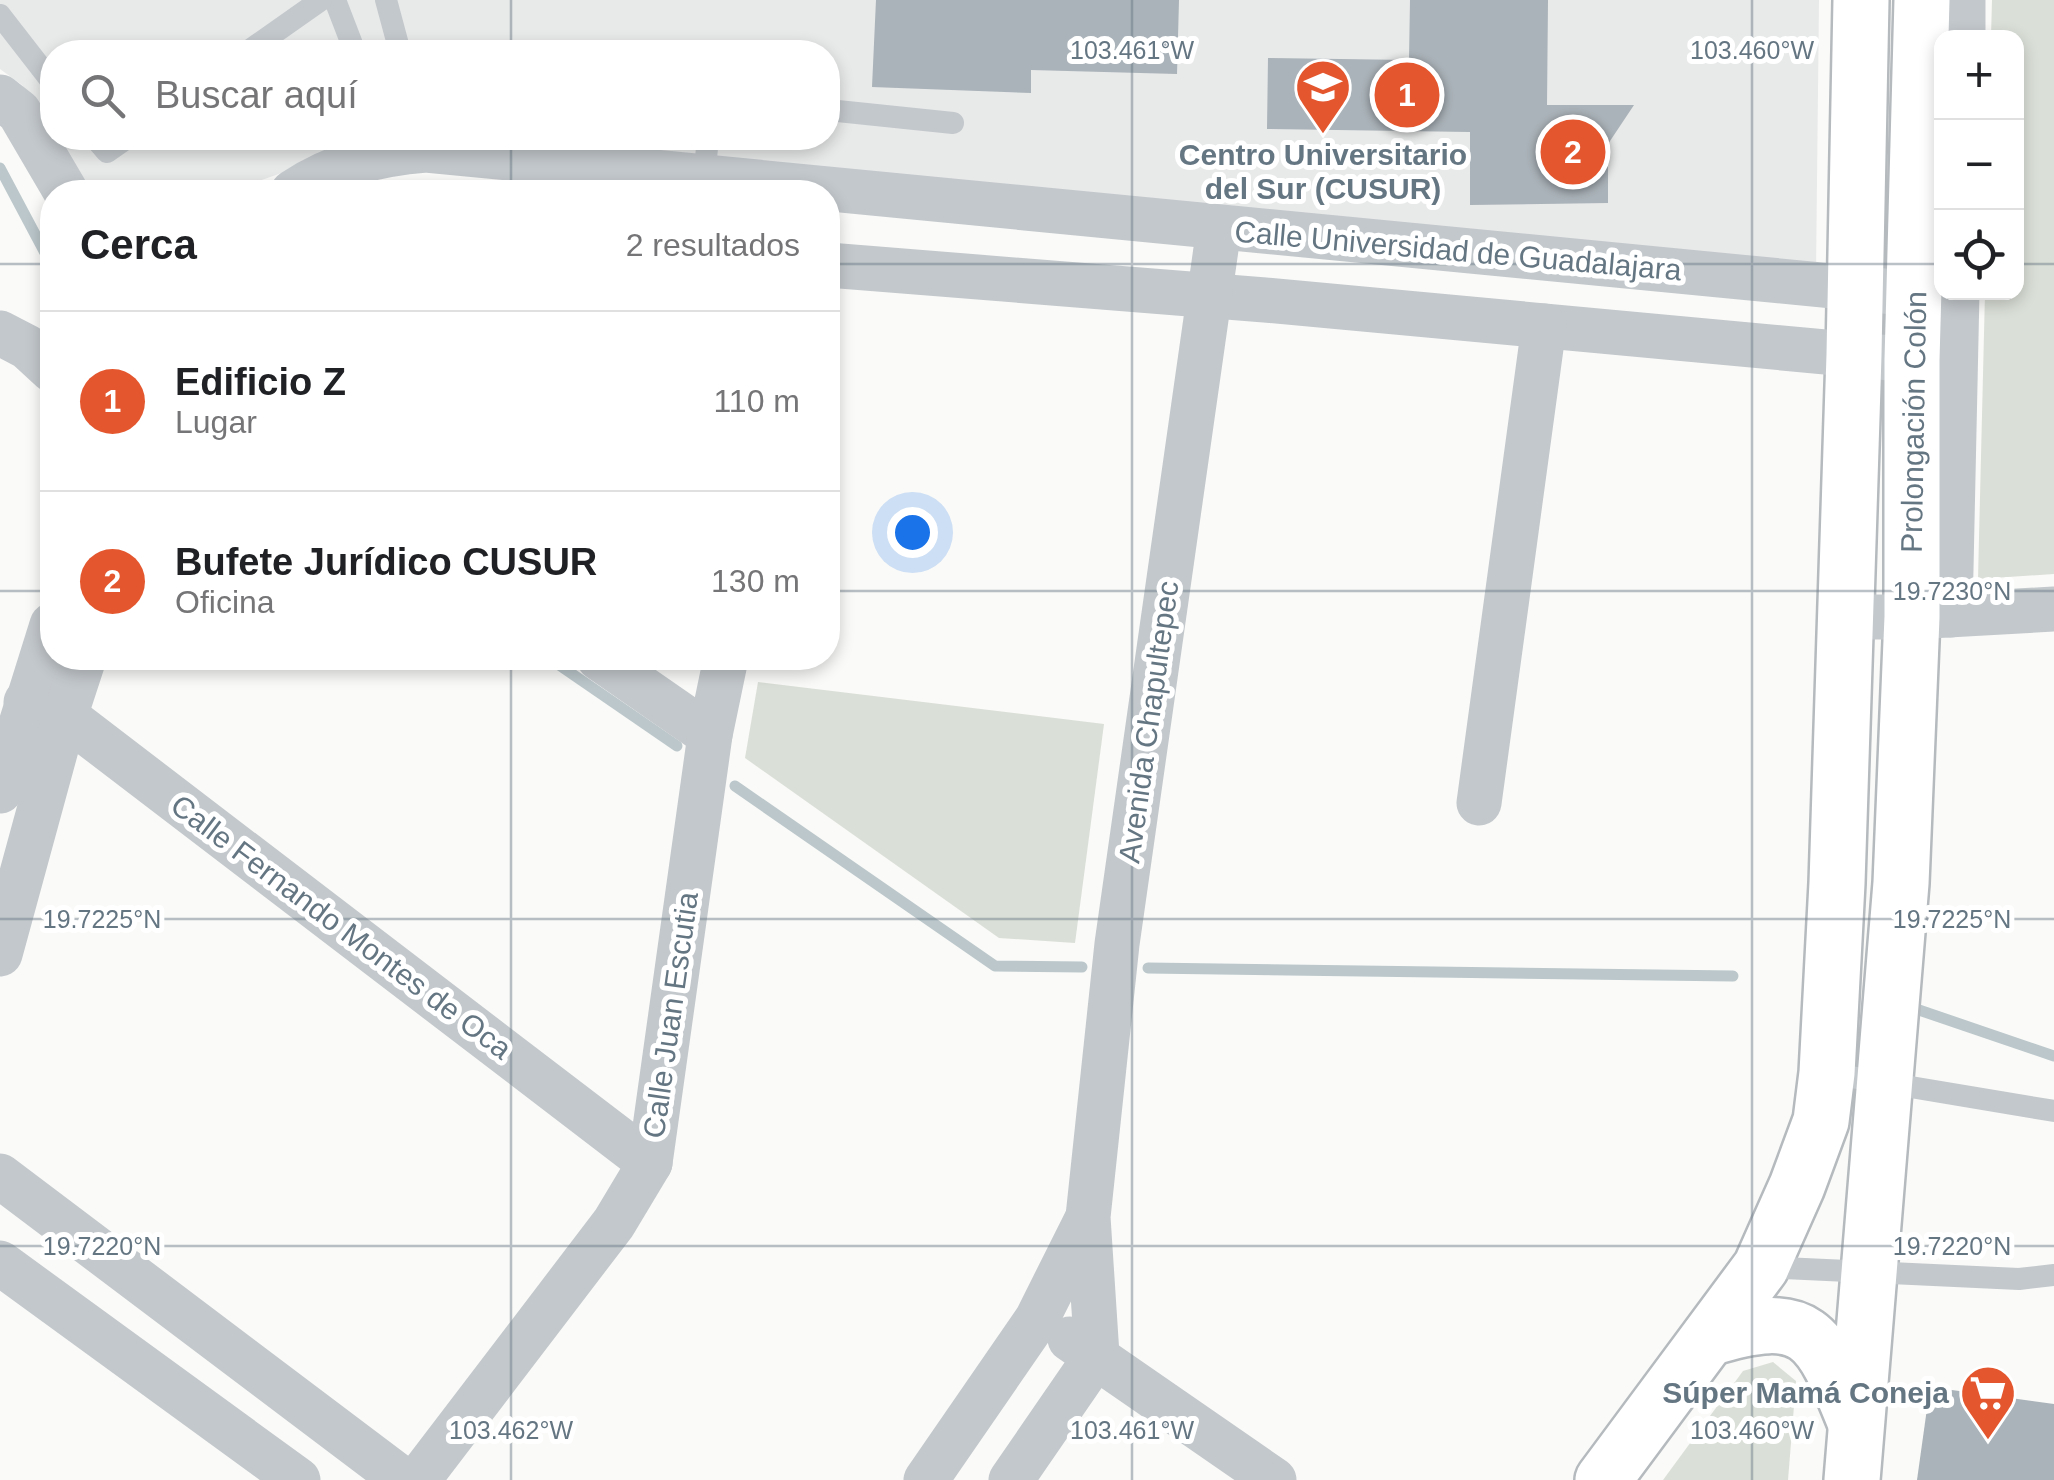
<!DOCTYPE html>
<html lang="es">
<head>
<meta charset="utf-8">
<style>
	:root { --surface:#fff; --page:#f6f6f6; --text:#202124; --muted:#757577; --line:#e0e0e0; --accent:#e4572e }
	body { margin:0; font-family:Helvetica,sans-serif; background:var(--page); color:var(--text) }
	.controls { position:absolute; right:30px; top:30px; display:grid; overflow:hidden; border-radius:20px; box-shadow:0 5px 15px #0003 }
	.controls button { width:90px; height:90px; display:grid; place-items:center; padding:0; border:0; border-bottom:2px solid var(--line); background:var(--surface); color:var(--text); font:50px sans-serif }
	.you { position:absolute; left:912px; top:532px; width:35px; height:35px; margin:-25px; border:8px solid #fff; border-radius:50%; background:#1a73e8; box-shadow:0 0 0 15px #1a73e833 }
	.badge { display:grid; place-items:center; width:65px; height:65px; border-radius:50%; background:var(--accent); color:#fff; font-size:32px; font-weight:700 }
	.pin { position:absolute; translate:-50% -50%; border:5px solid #fff; box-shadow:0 2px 10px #0006 }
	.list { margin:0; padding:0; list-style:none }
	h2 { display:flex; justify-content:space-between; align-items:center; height:130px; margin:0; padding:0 40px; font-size:42px }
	h2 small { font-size:32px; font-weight:400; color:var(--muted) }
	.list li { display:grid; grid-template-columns:65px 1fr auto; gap:30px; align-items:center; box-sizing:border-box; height:180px; padding:0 40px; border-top:2px solid var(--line) }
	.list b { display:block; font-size:38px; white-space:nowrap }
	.list p { margin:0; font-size:32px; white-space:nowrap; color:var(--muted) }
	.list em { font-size:32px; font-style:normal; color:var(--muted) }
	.icon { flex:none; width:55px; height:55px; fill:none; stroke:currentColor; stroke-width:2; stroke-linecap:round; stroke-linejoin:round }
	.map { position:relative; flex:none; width:2054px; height:1480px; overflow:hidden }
	.search { position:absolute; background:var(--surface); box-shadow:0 5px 15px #0003; left:40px; top:40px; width:800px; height:110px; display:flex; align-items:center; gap:25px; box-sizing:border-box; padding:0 35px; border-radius:40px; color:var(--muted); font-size:38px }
	.panel { position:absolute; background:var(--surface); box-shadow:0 5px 15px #0003; left:40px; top:180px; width:800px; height:490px; border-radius:40px }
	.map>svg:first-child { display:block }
	.built { fill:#e8e9e9 }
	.green { fill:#dadfd7 }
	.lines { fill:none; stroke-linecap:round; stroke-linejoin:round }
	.stream { stroke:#bbc7cb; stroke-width:11 }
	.building { fill:#aab3b9 }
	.primary-casing { stroke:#b5babe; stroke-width:60 }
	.lane { stroke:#c3c8cc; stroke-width:22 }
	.street { stroke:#c3c8cc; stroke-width:45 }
	.primary { stroke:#fff; stroke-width:55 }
	.ticks { fill:none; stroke:#657683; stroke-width:2.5; stroke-opacity:0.45 }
	.labels { text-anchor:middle; stroke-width:10; stroke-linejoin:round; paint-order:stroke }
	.poi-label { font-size:30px; font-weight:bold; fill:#657683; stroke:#fff }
	.street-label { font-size:30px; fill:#657683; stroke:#fff }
	.ticks-label { font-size:25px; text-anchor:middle; fill:#657683; stroke:#fff; stroke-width:10; stroke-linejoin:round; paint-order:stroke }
</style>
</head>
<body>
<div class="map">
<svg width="2054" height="1480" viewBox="0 0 2054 1480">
	<rect width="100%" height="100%" fill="#fafaf8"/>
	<g class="built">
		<path d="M 0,0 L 1819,0 L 1816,273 L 538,138 L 828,138 L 828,52 L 52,52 L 52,135 L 22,85 L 0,69 Z"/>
		<path d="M 54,138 L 381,138 L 256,182 L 242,192 L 87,192 Z"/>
	</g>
	<g class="green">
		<path d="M 1992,0 L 2054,0 L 2054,574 L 1978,579 L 1985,293 L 2016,292 L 2016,38 L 1991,37 Z"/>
		<path d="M 758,682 L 1104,724 L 1075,943 L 999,938 L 745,758 Z"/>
		<path d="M 1773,1362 L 1796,1381 L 1788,1480 L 1663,1480 L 1743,1371 Z"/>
	</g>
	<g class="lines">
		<g class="stream">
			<path d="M 0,168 L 52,266"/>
			<path d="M 549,658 L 677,746"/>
			<path d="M 735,786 L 995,966 L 1082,967"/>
			<path d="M 1148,968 L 1733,976"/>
			<path d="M 1916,1009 L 2054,1056"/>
		</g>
	</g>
	<g class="building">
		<path d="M 876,0 L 1179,0 L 1177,74 L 1031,70 L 1031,93 L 872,87 Z"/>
		<path d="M 1410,0 L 1548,0 L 1547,105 L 1634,105 L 1608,144 L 1608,203 L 1470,205 L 1470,132 L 1267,129 L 1268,58 L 1409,60 Z"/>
		<path d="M 1930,1387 L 2054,1404 L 2054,1480 L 1917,1480 Z"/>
	</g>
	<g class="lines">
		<g class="primary-casing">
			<g id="primary">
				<path d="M 1709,1338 C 1809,1307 1820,1334 1855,1421"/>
				<path d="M 1603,1480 L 1761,1267 L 1797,1186 L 1821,1121 L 1827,1073 L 1837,883 L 1854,355 L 1861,0"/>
				<path d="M 1852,1480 L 1901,883 L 1912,617 L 1912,360 L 1922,0"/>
			</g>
		</g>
		<g class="lane">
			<path d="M 335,0 L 355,52"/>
			<path d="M 386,0 L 400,52"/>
			<path d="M 0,15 L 52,82"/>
			<path d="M 247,52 L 321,0"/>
			<path d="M 828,110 L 953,123"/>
			<path d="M 95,138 L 107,152 L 127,138"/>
			<path d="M 704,178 L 708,138"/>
			<path d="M 1827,1073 L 2054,1111"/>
			<path d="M 1761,1267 L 2019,1279 L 2054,1275"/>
		</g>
		<g class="street">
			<path d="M 1963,38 L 1963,0"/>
			<path d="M 0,97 L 19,112 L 66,192"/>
			<path d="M 293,192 C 334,165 376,154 426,150 L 1915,294"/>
			<path d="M 828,265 L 1265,300 L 1912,360"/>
			<path d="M 0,333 L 27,347 L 52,370"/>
			<path d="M 1950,615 L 1957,292"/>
			<path d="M 1845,617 L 1912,617 L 2054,609"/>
			<path d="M 599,658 L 710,735"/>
			<path d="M 26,702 L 65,716 L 650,1163"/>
			<path d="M 0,791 L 52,625"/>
			<path d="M 1479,803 L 1544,326"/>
			<path d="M 0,954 L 65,716 L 84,658"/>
			<path d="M 0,1176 L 403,1480"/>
			<path d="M 0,1263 L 298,1480"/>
			<path d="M 1070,1339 L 1274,1480"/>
			<path d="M 418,1480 L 614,1223 L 650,1163 L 710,735 L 726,658"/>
			<path d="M 926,1480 L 1037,1319 L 1087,1219"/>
			<path d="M 1011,1480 L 1097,1355 L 1088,1217 L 1117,944 L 1219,228"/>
		</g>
		<use href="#primary" class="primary"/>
	</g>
	<path class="ticks" d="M 511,0 L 511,52M 1132,0 L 1132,1480M 1752,0 L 1752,1480M 511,138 L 511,192M 0,264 L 52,264M 828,264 L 1942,264M 2016,264 L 2054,264M 0,591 L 52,591M 828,591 L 2054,591M 511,658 L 511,1480M 0,919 L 2054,919M 0,1246 L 2054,1246"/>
	<defs>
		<g id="university-pin" transform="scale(2.875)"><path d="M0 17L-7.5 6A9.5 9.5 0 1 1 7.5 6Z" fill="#e4572e" stroke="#fff"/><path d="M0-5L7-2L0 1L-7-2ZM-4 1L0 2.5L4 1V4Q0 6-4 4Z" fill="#fff"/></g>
		<g id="supermarket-pin" transform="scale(2.875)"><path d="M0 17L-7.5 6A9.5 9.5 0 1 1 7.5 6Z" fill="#e4572e" stroke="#fff"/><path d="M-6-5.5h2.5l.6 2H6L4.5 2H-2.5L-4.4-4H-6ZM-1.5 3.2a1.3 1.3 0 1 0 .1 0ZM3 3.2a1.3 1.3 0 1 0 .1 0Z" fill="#fff"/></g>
	</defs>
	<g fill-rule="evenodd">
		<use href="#university-pin" x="1323" y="87"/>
		<use href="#supermarket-pin" x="1988" y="1393"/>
	</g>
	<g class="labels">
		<g class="poi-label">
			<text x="1323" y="165">Centro Universitario<tspan x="1323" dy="34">del Sur (CUSUR)</tspan></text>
			<text x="1949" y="1403" text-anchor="end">Súper Mamá Coneja</text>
		</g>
		<g class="street-label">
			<text transform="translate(1458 251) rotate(5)" y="10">Calle Universidad de Guadalajara</text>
			<text transform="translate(1914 422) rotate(-89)" y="10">Prolongación Colón</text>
			<text transform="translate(1149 722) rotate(-82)" y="10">Avenida Chapultepec</text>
			<text transform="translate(341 927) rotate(37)" y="10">Calle Fernando Montes de Oca</text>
			<text transform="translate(671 1015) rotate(-82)" y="10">Calle Juan Escutia</text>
		</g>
	</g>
	<g class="ticks-label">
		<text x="1132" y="59">103.461°W</text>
		<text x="1752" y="59">103.460°W</text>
		<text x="1952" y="600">19.7230°N</text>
		<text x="102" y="928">19.7225°N</text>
		<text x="1952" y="928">19.7225°N</text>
		<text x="102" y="1255">19.7220°N</text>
		<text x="1952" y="1255">19.7220°N</text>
		<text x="511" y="1439">103.462°W</text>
		<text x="1132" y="1439">103.461°W</text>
		<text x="1752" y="1439">103.460°W</text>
	</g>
</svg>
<div class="controls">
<button>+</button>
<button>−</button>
<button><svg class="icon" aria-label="locate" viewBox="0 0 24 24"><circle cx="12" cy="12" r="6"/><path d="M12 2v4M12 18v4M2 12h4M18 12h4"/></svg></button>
</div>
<div class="you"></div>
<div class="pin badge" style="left:1407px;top:95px">1</div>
<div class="pin badge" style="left:1573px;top:152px">2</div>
<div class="search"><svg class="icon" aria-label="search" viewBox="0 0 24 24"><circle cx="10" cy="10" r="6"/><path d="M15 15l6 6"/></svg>Buscar aquí</div>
<section class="panel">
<h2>Cerca<small>2 resultados</small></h2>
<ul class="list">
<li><span class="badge">1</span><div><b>Edificio Z</b><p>Lugar</p></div><em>110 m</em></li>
<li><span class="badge">2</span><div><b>Bufete Jurídico CUSUR</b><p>Oficina</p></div><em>130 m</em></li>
</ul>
</section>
</div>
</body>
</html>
